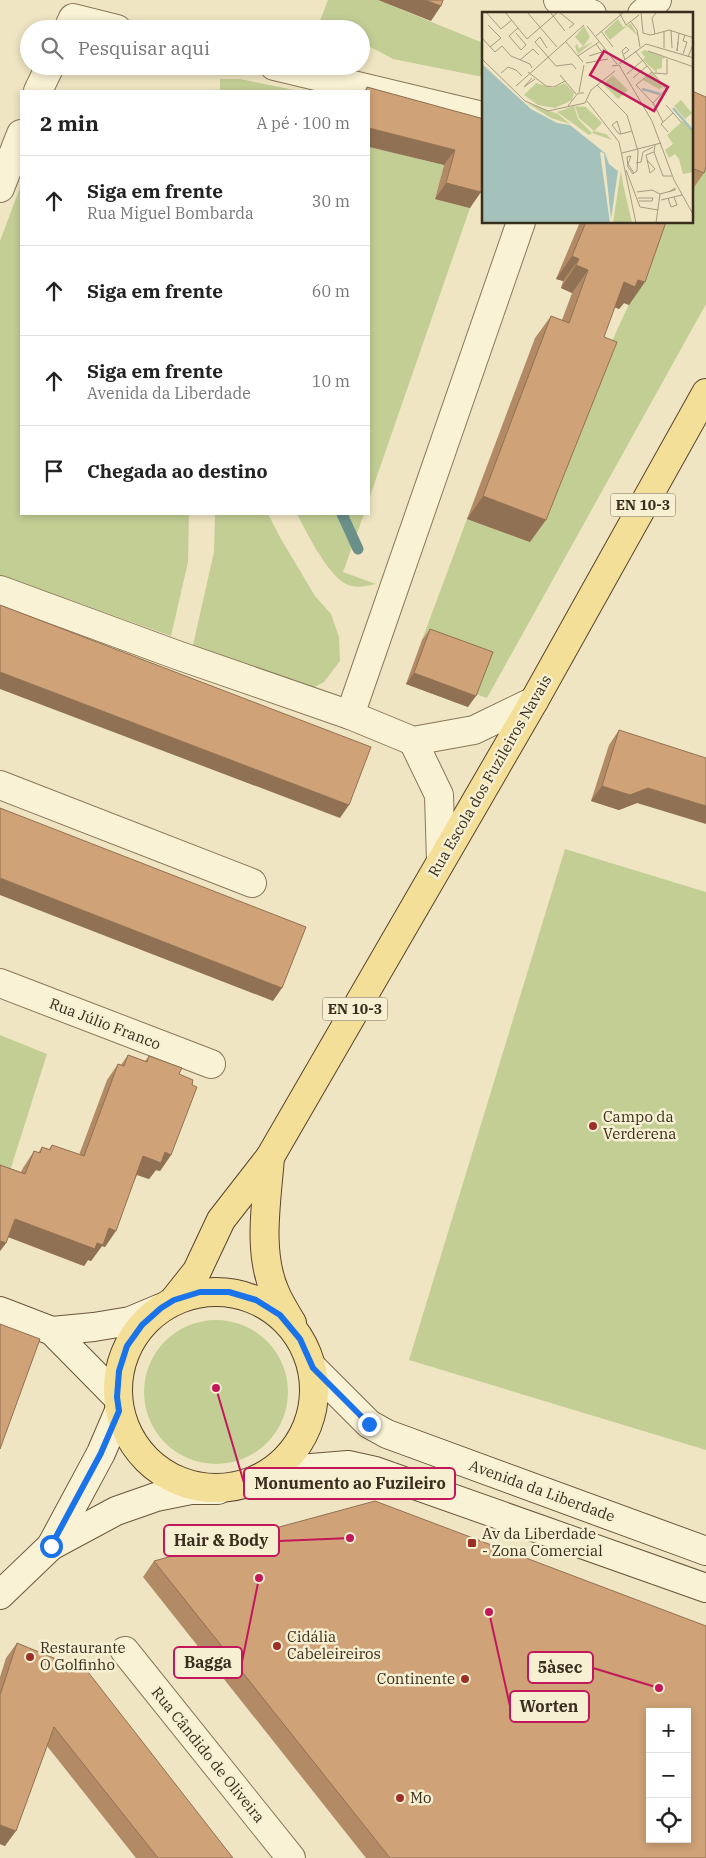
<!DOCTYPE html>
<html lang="pt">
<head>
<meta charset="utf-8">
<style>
	:root { --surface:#fff; --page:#f2f2f2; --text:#222; --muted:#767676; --line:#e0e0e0 }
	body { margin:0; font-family:"IBM Plex Serif",serif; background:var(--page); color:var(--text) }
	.controls { position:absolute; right:15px; bottom:15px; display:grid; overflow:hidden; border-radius:0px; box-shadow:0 2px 8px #0003 }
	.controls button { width:45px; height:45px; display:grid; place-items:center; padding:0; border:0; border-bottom:1px solid var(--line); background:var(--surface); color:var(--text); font:25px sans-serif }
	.stop { position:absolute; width:15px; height:15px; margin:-11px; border:4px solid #1a73e8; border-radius:50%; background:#fff }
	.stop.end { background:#1a73e8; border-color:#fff; box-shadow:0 1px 5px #0008 }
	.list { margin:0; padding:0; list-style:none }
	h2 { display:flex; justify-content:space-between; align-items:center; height:65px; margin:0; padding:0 20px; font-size:21px }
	h2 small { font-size:16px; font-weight:400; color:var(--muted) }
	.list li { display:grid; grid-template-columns:32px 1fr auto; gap:15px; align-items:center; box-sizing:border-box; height:90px; padding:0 20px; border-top:1px solid var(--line) }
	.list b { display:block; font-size:19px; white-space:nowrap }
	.list p { margin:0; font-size:16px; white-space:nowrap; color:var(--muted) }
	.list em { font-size:16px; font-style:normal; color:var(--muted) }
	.icon { flex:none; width:28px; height:28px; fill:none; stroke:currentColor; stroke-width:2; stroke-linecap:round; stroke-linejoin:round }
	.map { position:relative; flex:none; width:706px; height:1858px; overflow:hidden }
	.search { position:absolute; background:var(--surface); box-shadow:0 2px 8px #0003; left:20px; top:20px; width:350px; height:55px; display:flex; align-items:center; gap:12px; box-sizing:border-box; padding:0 18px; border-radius:28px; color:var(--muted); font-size:19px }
	.panel { position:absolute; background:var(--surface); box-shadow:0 2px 8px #0003; left:20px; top:90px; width:350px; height:425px; border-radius:0px }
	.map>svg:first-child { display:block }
	.green { fill:#c3ce95 }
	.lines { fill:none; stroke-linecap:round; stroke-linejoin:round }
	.stream { stroke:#6b908a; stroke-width:11 }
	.street-casing { stroke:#8a7759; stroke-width:30 }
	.secondary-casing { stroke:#6b573c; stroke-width:30 }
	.primary-casing { stroke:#57442d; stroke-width:30 }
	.street { stroke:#faf2d5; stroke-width:28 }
	.secondary { stroke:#faf2d5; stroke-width:28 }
	.primary { stroke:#f4df98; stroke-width:28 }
	.wall { fill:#b28b66 }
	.shaded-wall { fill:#917153 }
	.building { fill:#cfa277; stroke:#917153; fill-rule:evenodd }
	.route { stroke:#1a73e8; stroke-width:6 }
	.poi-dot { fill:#9b2f27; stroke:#f6efd2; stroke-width:2 }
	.labels { text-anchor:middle; stroke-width:5; stroke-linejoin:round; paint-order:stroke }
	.shield { fill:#f6efd2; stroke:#726753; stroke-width:1 }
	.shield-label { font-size:14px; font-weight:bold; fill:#392d1d }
	.street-label { font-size:15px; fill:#392d1d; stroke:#f6efd2 }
	.poi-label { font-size:15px; fill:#392d1d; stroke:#f6efd2; text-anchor:start }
	.inset-river { fill:none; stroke:#a4c2bb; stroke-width:2.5 }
	.inset-road { fill:none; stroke:#a69b80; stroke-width:1 }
	.view { fill:#c2185b; fill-opacity:0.15; stroke:#c2185b; stroke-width:2.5 }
	.inset-edge { fill:none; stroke:#392d1d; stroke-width:2.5 }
	.leader { fill:none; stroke:#c2185b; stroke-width:2 }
	.callout-dot { fill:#c2185b; stroke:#f6efd2; stroke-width:2 }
	.callout { fill:#f6efd2; stroke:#c2185b; stroke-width:2 }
	.callout-label { font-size:16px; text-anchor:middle; font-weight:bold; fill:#392d1d }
</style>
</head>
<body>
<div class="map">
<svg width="706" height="1858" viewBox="0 0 706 1858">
	<rect width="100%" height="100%" fill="#efe5c2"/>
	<g class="green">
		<path d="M 328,0 L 378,0 L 483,43 L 483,77 L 393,59 L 361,42 L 361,29 L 335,29 L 320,21 Z"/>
		<path d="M 220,79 L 240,79 L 299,91 L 220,91 Z"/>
		<path d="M 369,147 L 444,165 L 435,199 L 470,208 L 369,499 Z"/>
		<path d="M 706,149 L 706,304 L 487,698 L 473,693 L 422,640 L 467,519 L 530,542 L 601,365 L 629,304 L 658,223 L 692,222 L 692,185 Z"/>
		<path d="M 21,185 L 21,514 L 189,514 L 188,562 L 171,636 L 0,575 L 0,241 Z"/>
		<path d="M 215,514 L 268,514 L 281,539 L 315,596 L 331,614 L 339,637 L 340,661 L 324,682 L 311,689 L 297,688 L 193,645 L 214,552 Z"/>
		<path d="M 297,514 L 364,514 L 343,572 L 376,584 C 366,586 355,589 346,584 C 327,574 307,533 297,514 Z"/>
		<path d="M 565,849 L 706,892 L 706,1450 L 409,1360 Z"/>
		<path d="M 0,1035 L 47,1054 L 9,1174 L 0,1171 Z"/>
		<circle cx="216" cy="1392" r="72"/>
	</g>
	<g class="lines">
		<path class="stream" d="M 342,514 L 358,549"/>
		<g class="street-casing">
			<g id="street">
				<path d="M 558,0 L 592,14"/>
				<path d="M 642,14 L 657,0"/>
				<path d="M 68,29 L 73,18 L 117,29"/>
				<path d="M 274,66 L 483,116"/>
				<path d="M 38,91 L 50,66"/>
				<path d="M 0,188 L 21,134"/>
				<path d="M 0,590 L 177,655 L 350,715 L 521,222"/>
				<path d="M 350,715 L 413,741 L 474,730 L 534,701"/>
				<path d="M 413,741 L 439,795 L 441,861"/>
				<path d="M 0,785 L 252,883"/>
				<path d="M 0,983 L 211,1064"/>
				<path d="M 125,1651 L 291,1858"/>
			</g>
		</g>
		<g class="secondary-casing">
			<g id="secondary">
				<path d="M 0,1311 L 52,1331 L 117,1397"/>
				<path d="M 52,1331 L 94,1327 L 130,1321 L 161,1308"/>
				<path d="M 313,1368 L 369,1424 L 387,1434 L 706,1551"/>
				<path d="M 275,1471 L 348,1465 L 375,1471 L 706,1588"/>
				<path d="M 51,1546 L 101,1453 L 119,1411"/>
				<path d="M 0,1595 L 51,1546 L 116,1511 L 156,1497 L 191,1490 L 218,1490"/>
			</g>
		</g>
		<g class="primary-casing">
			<g id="primary">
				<path d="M 270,1157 C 267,1200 257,1251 275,1292 C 279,1302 286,1313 292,1323"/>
				<circle cx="216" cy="1390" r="98"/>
				<path d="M 174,1300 L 197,1271 L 221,1220 L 270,1157 L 534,701 L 706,393"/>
			</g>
		</g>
		<use href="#street" class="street"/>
		<use href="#secondary" class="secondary"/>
		<use href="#primary" class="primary"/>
	</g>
	<g class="wall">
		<path d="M 367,87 L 484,119 L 470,208 L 435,199 L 444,165 L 369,91 L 364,91 Z"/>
		<path d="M 692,91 L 704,173 L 692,190 Z"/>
		<path d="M 580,222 L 666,222 L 629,305 L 624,303 L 619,309 L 614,307 L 530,542 L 467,519 L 535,338 L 551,316 L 562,320 L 572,293 L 561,288 L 563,281 L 556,279 Z"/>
		<path d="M 430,629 L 468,707 L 406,684 L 422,640 Z"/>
		<path d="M 619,730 L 637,803 L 619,810 L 591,801 L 609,745 Z"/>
		<path d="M 128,1055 L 145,1061 L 149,1056 L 179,1074 L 171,1155 L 160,1171 L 156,1170 L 149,1179 L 137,1175 L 105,1247 L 102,1246 L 91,1261 L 88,1260 L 84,1266 L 8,1237 L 6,1243 L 0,1251 L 0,1165 L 21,1172 L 23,1168 L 34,1151 L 38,1153 L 42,1147 L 49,1149 L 52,1145 L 79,1155 L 107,1080 L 118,1064 L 121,1065 Z"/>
		<path d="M 154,1561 L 706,1858 L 366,1858 L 143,1577 Z"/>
		<path d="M 17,1643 L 233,1858 L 136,1858 L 47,1746 L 5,1846 L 0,1844 L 0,1677 L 6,1658 Z"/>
	</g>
	<g class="shaded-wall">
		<path d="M 378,0 L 425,0 L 441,6 L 431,21 Z"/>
		<path d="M 369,128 L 455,150 L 444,165 L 369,147 Z"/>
		<path d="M 446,183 L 481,192 L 470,208 L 435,199 Z"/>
		<path d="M 572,256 L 579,259 L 563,281 L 556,279 Z"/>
		<path d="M 576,265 L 588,270 L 572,293 L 561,288 Z"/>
		<path d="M 638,280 L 645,282 L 629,305 L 624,303 L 619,309 L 608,304 L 624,282 Z"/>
		<path d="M 483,496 L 546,520 L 530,542 L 467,519 Z"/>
		<path d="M 0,672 L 349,805 L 340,818 L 0,689 Z"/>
		<path d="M 414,673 L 476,696 L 468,707 L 406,684 Z"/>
		<path d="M 602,786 L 648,788 L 706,806 L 706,824 L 637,803 L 619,810 L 591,801 Z"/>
		<path d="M 0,878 L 282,988 L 273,1001 L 0,895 Z"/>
		<path d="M 165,1152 L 171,1155 L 160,1171 L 156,1170 L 149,1179 L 132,1173 L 143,1156 Z"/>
		<path d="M 15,1219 L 97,1243 L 109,1228 L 116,1231 L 105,1247 L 102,1246 L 91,1261 L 88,1260 L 84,1266 L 3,1235 Z"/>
		<path d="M 1,1241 L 6,1243 L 0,1251 L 0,1242 Z"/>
		<path d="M 0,1825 L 16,1831 L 5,1846 L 0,1844 Z"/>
	</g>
	<g class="building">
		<path d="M 425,0 L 443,0 L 441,6 Z"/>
		<path d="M 367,87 L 484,119 L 484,184 L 481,192 L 446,183 L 455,150 L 369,128 L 369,91 L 366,91 Z"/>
		<path d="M 692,91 L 706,97 L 706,167 L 704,173 L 692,168 Z"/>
		<path d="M 586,222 L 666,222 L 645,282 L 638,280 L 635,287 L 624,282 L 604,337 L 617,342 L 546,520 L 483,496 L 551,316 L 569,323 L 588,270 L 576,265 L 579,259 L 572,256 Z"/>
		<path d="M 0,605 L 371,747 L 349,805 L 0,672 Z"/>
		<path d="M 430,629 L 493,652 L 476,696 L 414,673 Z"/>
		<path d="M 619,730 L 706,758 L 706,806 L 648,788 L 630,795 L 602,786 Z"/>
		<path d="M 0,808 L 306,927 L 282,988 L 0,878 Z"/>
		<path d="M 128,1055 L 147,1062 L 149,1056 L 182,1068 L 179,1074 L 193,1080 L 192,1085 L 197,1087 L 171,1155 L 165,1152 L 161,1163 L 143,1156 L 116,1231 L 109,1228 L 103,1245 L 97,1243 L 95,1249 L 15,1219 L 6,1243 L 1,1241 L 0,1242 L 0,1165 L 25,1174 L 34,1151 L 40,1153 L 42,1147 L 50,1150 L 52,1145 L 84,1156 L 118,1064 L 124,1066 Z"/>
		<path d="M 0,1324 L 40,1339 L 0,1449 Z"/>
		<path d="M 375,1501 L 706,1626 L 706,1858 L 390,1858 L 154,1561 ZM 650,1712 L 687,1712 L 687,1839 L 650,1839 Z"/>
		<path d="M 17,1643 L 88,1672 L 233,1858 L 158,1858 L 54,1727 L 16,1831 L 0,1825 L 0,1695 Z"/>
	</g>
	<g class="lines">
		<path class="route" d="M 51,1546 L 101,1453 L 119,1411 L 117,1397 L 119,1371 L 127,1346 L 142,1325 L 161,1308 L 174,1300 L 200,1292 L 229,1292 L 256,1300 L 280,1315 L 300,1339 L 313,1368 L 369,1424"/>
	</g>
	<g class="poi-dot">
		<circle cx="593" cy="1126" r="5"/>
		<rect x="467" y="1538" width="10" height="10" rx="2.5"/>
		<circle cx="277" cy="1646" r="5"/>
		<circle cx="30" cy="1657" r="5"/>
		<circle cx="465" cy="1679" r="5"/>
		<circle cx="400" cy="1798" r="5"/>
	</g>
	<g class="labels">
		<g class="shield">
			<rect x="610.5" y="493.5" width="65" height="23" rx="4"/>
			<rect x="322.5" y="997.5" width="65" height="23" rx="4"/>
		</g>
		<g class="shield-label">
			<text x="643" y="510">EN 10-3</text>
			<text x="355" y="1014">EN 10-3</text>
		</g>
		<g class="street-label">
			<text transform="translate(490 776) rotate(-60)" y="5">Rua Escola dos Fuzileiros Navais</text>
			<text transform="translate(105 1024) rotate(21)" y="5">Rua Júlio Franco</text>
			<text transform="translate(542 1491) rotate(20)" y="5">Avenida da Liberdade</text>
			<text transform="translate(208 1755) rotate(51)" y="5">Rua Cândido de Oliveira</text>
		</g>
		<g class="poi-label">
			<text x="603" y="1122">Campo da<tspan x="603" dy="17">Verderena</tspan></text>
			<text x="482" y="1539">Av da Liberdade<tspan x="482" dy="17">- Zona Comercial</tspan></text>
			<text x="287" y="1642">Cidália<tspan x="287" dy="17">Cabeleireiros</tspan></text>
			<text x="40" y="1653">Restaurante<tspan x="40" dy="17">O Golfinho</tspan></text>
			<text x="455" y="1684" text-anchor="end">Continente</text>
			<text x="410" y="1803">Mo</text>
		</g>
	</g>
	<g transform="translate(482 12)">
		<rect width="211" height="211" fill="#efe5c2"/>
		<path d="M 136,7 L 141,15 L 148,12 L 149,12 L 156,24 L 145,14 L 128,28 L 122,20 ZM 102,14 L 108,25 L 101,35 L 112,29 L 96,42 L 93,34 L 95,32 L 97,37 L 101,34 L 93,25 ZM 163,38 L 184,46 L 180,47 L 180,56 L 175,57 L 175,61 L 161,48 L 163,45 L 159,40 ZM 170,61 L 181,75 L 177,77 L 161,68 ZM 131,63 L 146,78 L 136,87 L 121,72 ZM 54,71 L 71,76 L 83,71 L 92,81 L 90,88 L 73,96 L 56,93 L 42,83 ZM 199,88 L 210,101 L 203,107 L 192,94 ZM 45,91 L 76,102 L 88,112 L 69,106 ZM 92,94 L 96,107 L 110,121 L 107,123 L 75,100 ZM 93,94 L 104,95 L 120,111 L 112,119 L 124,122 L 130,128 L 110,121 L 112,119 L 97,106 ZM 201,109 L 211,119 L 211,160 L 201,162 L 197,147 L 193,142 L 187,146 L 183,138 L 191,132 L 185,123 ZM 139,158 L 141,172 L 150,211 L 131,211 Z" fill="#c3ce95"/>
		<path d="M 0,52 L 49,97 L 75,111 L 88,113 L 123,141 L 127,152 L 136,159 L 129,207 L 122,141 L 118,140 L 128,211 L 0,211 Z" fill="#a4c2bb"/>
		<path class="inset-river" d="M 160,77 L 178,82M 191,96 L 210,118"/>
		<path class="inset-road" d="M 4,0 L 19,17 L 30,8M 23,0 L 45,27 L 76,0M 45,0 L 75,35M 68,0 L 83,19M 77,0 L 92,12 L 87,16M 137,0 L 144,13 L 157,3M 159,0 L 161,21 L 168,23 L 173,22 L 170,6 L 175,0M 149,10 L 155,18 L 158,35M 6,13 L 19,26 L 8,35M 105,14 L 135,52M 189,18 L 190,36M 119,19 L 131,35M 182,19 L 182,36M 34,21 L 44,33 L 39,38 L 27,24 L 36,16M 173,22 L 187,18 L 212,26M 114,24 L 142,0M 0,26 L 13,40 L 20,34 L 29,44 L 48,52 L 50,56M 84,30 L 101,50M 196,30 L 195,39 L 197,21M 65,36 L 58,25 L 53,30 L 74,54 L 90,52 L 94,57M 153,39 L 184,77 L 171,91M 166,39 L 212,55M 142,42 L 147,38 L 144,35 L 140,39 L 143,48M 201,42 L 205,30 L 201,29 L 203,23M 96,44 L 117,30M 107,44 L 120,40 L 114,32M 206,45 L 212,30M 0,47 L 43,89 L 66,99 L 103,91 L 109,78 L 133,59M 38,48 L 51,37 L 57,43M 104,51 L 126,47M 137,52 L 164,32 L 212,46M 130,54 L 137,53 L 170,109 L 192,168 L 212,204M 46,60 L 64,74 L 72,75 L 83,69M 170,60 L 154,73 L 171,91 L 181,110M 19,61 L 26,55 L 34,58 L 40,64M 172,61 L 185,62 L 185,47M 145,62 L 161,48M 78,63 L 94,82M 50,66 L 42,75 L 53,67M 151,66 L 165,54M 115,73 L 145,103 L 156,139 L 155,159 L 152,161 L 151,162 L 146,155 L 145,145 L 149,144 L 146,152 L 152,161M 34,74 L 102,13M 97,80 L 102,53M 105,89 L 137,130 L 154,211M 184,93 L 200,111M 86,94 L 96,81 L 102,81M 186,120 L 179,112 L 191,101M 139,122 L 135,109 L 130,113 L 137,122 L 139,122 L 150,119M 172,140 L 181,164 L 190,164M 140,141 L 179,131M 165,148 L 173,157 L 168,161 L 164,143 L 172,140 L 173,133M 154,151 L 159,150 L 161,140 L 171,135M 144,158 L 158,195 L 176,198M 155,180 L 170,178 L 178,182 L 193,178 L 193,176 L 187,180M 156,186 L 171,186 L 170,189 L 157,189M 186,186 L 189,195 L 195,193 L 192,185M 179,188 L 200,183M 174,211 L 178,182"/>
		<path class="view" d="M 122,39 L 186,75 L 172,99 L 108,63 Z"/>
		<rect width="211" height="211" class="inset-edge"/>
	</g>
	<path class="leader" d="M216 1388L244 1483M350 1538L279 1541M259 1578L242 1662M659 1688L593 1668M489 1612L510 1706"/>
	<g class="callout-dot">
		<circle cx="216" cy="1388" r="5"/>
		<circle cx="350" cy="1538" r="5"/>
		<circle cx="259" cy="1578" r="5"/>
		<circle cx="659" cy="1688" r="5"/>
		<circle cx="489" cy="1612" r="5"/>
	</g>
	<g class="callout">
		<rect x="244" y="1468" width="211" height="31" rx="5"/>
		<rect x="164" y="1525" width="115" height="31" rx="5"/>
		<rect x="174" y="1647" width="68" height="31" rx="5"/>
		<rect x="528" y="1652" width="65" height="31" rx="5"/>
		<rect x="510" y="1691" width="79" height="31" rx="5"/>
	</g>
	<g class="callout-label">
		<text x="350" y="1489">Monumento ao Fuzileiro</text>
		<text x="221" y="1546">Hair &amp; Body</text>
		<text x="208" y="1668">Bagga</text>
		<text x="560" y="1673">5àsec</text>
		<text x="549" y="1712">Worten</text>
	</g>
</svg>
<div class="controls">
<button>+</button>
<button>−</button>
<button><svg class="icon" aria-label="locate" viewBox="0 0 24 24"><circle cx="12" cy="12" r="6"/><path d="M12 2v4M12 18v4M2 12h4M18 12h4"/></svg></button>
</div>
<div class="stop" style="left:51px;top:1546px"></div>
<div class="stop end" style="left:369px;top:1424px"></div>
<div class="search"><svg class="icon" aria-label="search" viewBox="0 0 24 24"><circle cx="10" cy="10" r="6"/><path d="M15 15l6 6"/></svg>Pesquisar aqui</div>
<section class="panel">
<h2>2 min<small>A pé · 100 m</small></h2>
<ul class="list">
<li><svg class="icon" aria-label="ahead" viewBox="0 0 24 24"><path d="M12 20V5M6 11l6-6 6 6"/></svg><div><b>Siga em frente</b><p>Rua Miguel Bombarda</p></div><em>30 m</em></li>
<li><svg class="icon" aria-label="ahead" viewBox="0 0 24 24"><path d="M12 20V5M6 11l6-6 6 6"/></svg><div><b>Siga em frente</b></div><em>60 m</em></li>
<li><svg class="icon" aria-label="ahead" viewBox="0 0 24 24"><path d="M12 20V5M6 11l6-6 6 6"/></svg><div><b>Siga em frente</b><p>Avenida da Liberdade</p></div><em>10 m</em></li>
<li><svg class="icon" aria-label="arrive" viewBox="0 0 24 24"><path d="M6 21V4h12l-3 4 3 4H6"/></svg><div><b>Chegada ao destino</b></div></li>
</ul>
</section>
</div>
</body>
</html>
